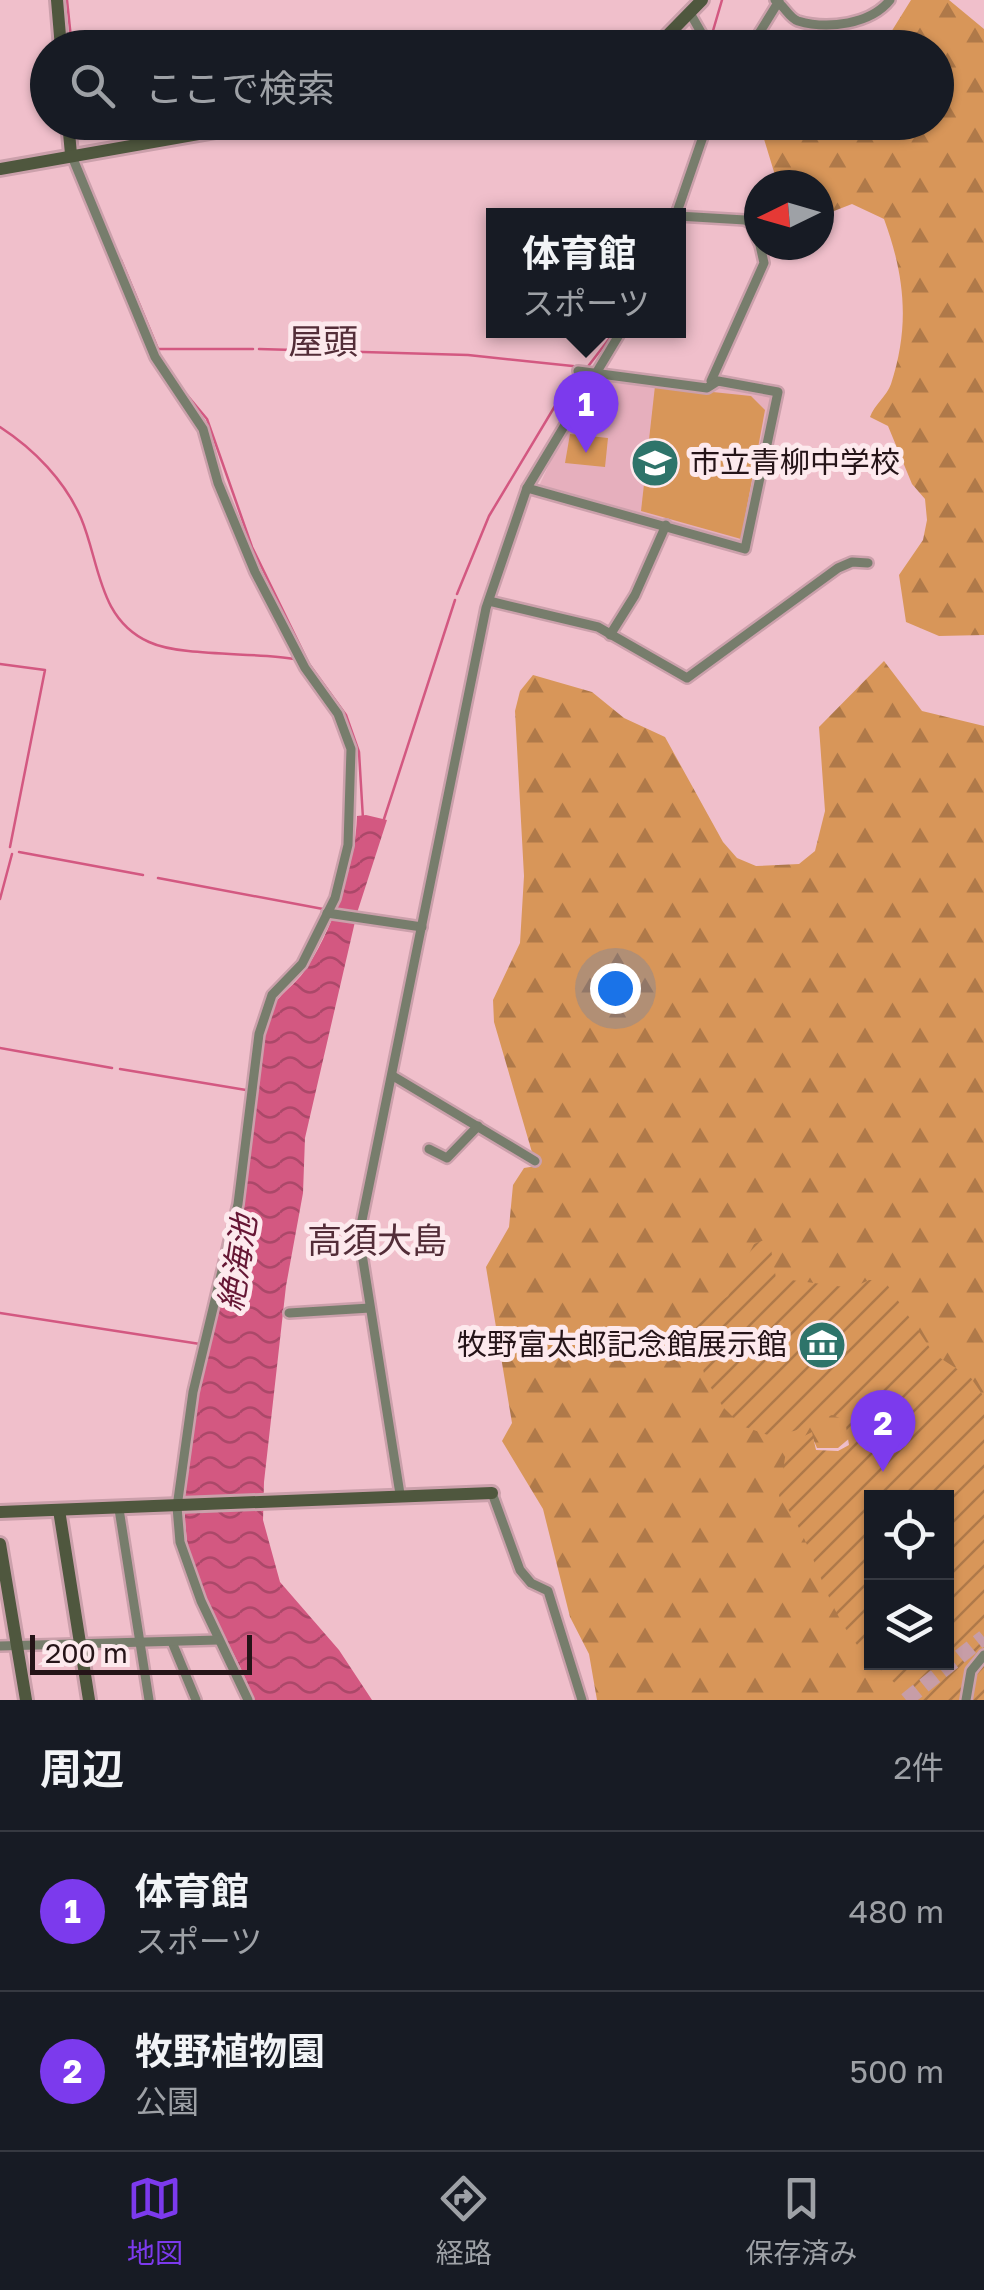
<!DOCTYPE html>
<html lang="ja">
<head>
<meta charset="utf-8">
<style>
	:root { --surface:#171b24; --page:#20242c; --text:#f1f3f6; --muted:#9ea1a6; --line:#363941; --accent:#7c3aed }
	body { margin:0; font-family:"Golos Text","Noto Sans JP",sans-serif; background:var(--page); color:var(--text) }
	.controls { position:absolute; right:30px; bottom:30px; display:grid; overflow:hidden; border-radius:0px; box-shadow:0 2px 8px #0004 }
	.controls button { width:90px; height:90px; display:grid; place-items:center; padding:0; border:0; border-bottom:2px solid var(--line); background:var(--surface); color:var(--text); font:50px sans-serif }
	.compass { position:absolute; left:744px; top:170px; width:90px; height:90px; border-radius:50%; background:var(--surface); box-shadow:0 2px 8px #0004; rotate:265deg }
	.scale { position:absolute; left:30px; bottom:25px; width:222px; box-sizing:border-box; padding-left:10px; border:5px solid #251418; border-top:0; font-size:28px; line-height:35px; white-space:nowrap; color:#251418; -webkit-text-stroke:8px #fde9ed; paint-order:stroke }
	.you { position:absolute; left:615px; top:988px; width:35px; height:35px; margin:-25px; border:8px solid #fff; border-radius:50%; background:#1a73e8; box-shadow:0 0 0 15px #1a73e833 }
	.badge { display:grid; place-items:center; width:65px; height:65px; border-radius:50%; background:var(--accent); color:#fff; font-size:32px; font-weight:700 }
	.pin { position:absolute; translate:-50% -82px; filter:drop-shadow(0 2px 5px #0008) }
	.pin::after { content:''; position:absolute; top:52px; width:35px; height:30px; background:inherit; clip-path:polygon(0 0,100% 0,50% 100%) }
	.popup { position:absolute; left:486px; top:208px; width:200px; height:130px; box-sizing:border-box; display:grid; place-content:center; border-radius:0px; background:var(--surface); filter:drop-shadow(0 2px 8px #0005); font-size:32px; white-space:nowrap; color:var(--muted) }
	.popup b { font-size:38px; color:var(--text) }
	.popup::after { content:''; position:absolute; left:50%; top:100%; margin-left:-20px; border:20px solid transparent; border-top-color:var(--surface) }
	.list { margin:0; padding:0; list-style:none }
	h2 { display:flex; justify-content:space-between; align-items:center; height:130px; margin:0; padding:0 40px; font-size:42px }
	h2 small { font-size:32px; font-weight:400; color:var(--muted) }
	.list li { display:grid; grid-template-columns:65px 1fr auto; gap:30px; align-items:center; box-sizing:border-box; height:160px; padding:0 40px; border-top:2px solid var(--line) }
	.list b { display:block; font-size:38px; white-space:nowrap }
	.list p { margin:0; font-size:32px; white-space:nowrap; color:var(--muted) }
	.list em { font-size:32px; font-style:normal; color:var(--muted) }
	.icon { flex:none; width:55px; height:55px; fill:none; stroke:currentColor; stroke-width:2; stroke-linecap:round; stroke-linejoin:round }
	.map { position:relative; flex:none; width:984px; height:1700px; overflow:hidden }
	.search { position:absolute; background:var(--surface); box-shadow:0 2px 8px #0004; left:30px; right:30px; top:30px; height:110px; display:flex; align-items:center; gap:25px; box-sizing:border-box; padding:0 35px; border-radius:55px; color:var(--muted); font-size:38px }
	.sheet { height:450px; background:var(--surface) }
	nav { display:flex; justify-content:space-around; align-items:center; box-sizing:border-box; height:140px; border-top:2px solid var(--line); background:var(--surface); font-size:28px; color:var(--muted) }
	nav a { display:grid; justify-items:center; gap:5px }
	nav .on { color:var(--accent) }
	.map>svg:first-child { display:block }
	.built { fill:#e6afbd }
	.grass { fill:#d89659 }
	.forest { fill:url(#forest-firs) }
	.garden { fill:url(#garden-furrows) }
	.water { fill:url(#water-waves) }
	.lines { fill:none; stroke-linecap:round; stroke-linejoin:round }
	.stream { stroke:#d35881; stroke-width:2.5 }
	.highway-tunnel { stroke:#c79da7; stroke-width:15; stroke-dasharray:15 8; stroke-linecap:butt }
	.street-casing { stroke:#cba0ab; stroke-width:14 }
	.secondary-casing { stroke:#cba0ab; stroke-width:18 }
	.street { stroke:#777d6c; stroke-width:9 }
	.secondary { stroke:#4f573e; stroke-width:12 }
	.labels { text-anchor:middle; stroke-width:10; stroke-linejoin:round; paint-order:stroke }
	.poi-label { font-size:30px; fill:#251418; stroke:#fde9ed; text-anchor:start }
	.water-label { font-size:32px; font-style:italic; fill:#661735; stroke:#fde9ed }
	.quarter-label { font-size:35px; fill:#532d38; stroke:#fde9ed }
</style>
</head>
<body>
<div class="map">
<svg width="984" height="1700" viewBox="0 0 984 1700">
	<defs>
		<pattern id="forest-firs" width="22" height="20" patternUnits="userSpaceOnUse" patternTransform="scale(2.5)"><rect width="22" height="20" fill="#d89659"/><path d="M5 1l3.5 6h-7zM16 11l3.5 6h-7z" fill="#af7949"/></pattern>
		<pattern id="garden-furrows" width="10" height="10" patternUnits="userSpaceOnUse" patternTransform="scale(2.5)"><rect width="10" height="10" fill="#d89659"/><path d="M-1 1l2-2M0 10L10 0M9 11l2-2" fill="none" stroke="#af7949"/></pattern>
		<pattern id="water-waves" width="16" height="10" patternUnits="userSpaceOnUse" patternTransform="scale(2.5)"><rect width="16" height="10" fill="#d35881"/><path d="M0 5q4-4 8 0t8 0" fill="none" stroke="#ab4869"/></pattern>
	</defs>
	<rect width="100%" height="100%" fill="#f0bfcb"/>
	<path class="built" d="M 601,379 L 708,390 L 718,383 L 775,392 L 745,543 L 538,488 L 565,431 Z"/>
	<g class="grass">
		<path d="M 655,386 L 751,396 L 765,410 L 741,539 L 641,511 Z"/>
		<path d="M 570,434 L 608,438 L 605,467 L 565,463 Z"/>
	</g>
	<g class="forest">
		<path d="M 911,0 L 949,0 L 984,29 L 984,635 L 939,636 L 906,622 L 899,575 L 923,540 L 927,520 L 925,499 L 912,484 L 888,426 L 870,417 C 874,405 887,396 891,384 C 910,326 905,276 884,219 L 852,204 L 834,211 L 819,224 L 819,185 L 778,185 L 760,126 L 936,122 L 936,48 L 875,47 L 888,37 Z"/>
		<path d="M 884,661 L 922,711 L 984,726 L 984,1516 L 851,1437 L 838,1448 L 817,1448 L 811,1434 L 871,1648 L 872,1662 L 885,1663 L 950,1700 L 597,1700 L 589,1654 L 570,1617 L 543,1509 L 502,1441 L 512,1423 L 486,1267 L 509,1227 L 513,1185 L 524,1168 L 536,1166 L 494,1022 L 493,1000 L 520,943 L 524,876 L 515,711 L 520,691 L 533,675 L 592,692 L 624,718 L 665,737 L 723,842 L 737,858 L 756,866 L 799,864 L 815,851 L 825,811 L 819,727 Z"/>
	</g>
	<path class="garden" d="M 769,1238 L 776,1278 L 852,1288 L 869,1280 L 884,1280 L 934,1354 L 971,1378 L 984,1397 L 984,1700 L 913,1700 L 873,1663 L 946,1662 L 946,1498 L 872,1498 L 871,1661 C 820,1608 820,1550 779,1496 L 787,1445 L 812,1432 L 816,1450 L 838,1451 L 849,1445 L 845,1420 L 832,1415 L 794,1431 L 768,1435 L 742,1426 L 723,1407 L 705,1378 L 700,1355 L 685,1327 L 728,1296 L 754,1244 Z"/>
	<path class="water" d="M 366,815 L 387,820 L 357,913 L 305,1138 L 303,1193 L 286,1286 L 264,1482 L 263,1520 L 280,1582 L 339,1650 L 372,1700 L 253,1700 C 239,1650 199,1608 189,1554 C 170,1446 216,1337 237,1233 C 251,1161 252,1087 268,1015 C 277,995 291,989 303,973 C 331,935 356,863 357,816 Z"/>
	<g class="lines">
		<g class="stream">
			<path d="M 67,0 L 72,48"/>
			<path d="M 710,41 L 722,0"/>
			<path d="M 80,122 L 82,137"/>
			<path d="M 314,126 L 365,122"/>
			<path d="M 697,140 L 702,122"/>
			<path d="M 670,215 L 690,162"/>
			<path d="M 121,260 L 158,349 L 253,349"/>
			<path d="M 259,349 L 468,355 L 582,367"/>
			<path d="M 586,369 L 616,330"/>
			<path d="M 177,383 L 207,419 L 252,547 L 309,664 L 346,715 L 359,752 L 363,819"/>
			<path d="M 0,427 C 34,449 65,481 81,518 C 100,563 98,619 149,642 C 181,657 255,652 294,659"/>
			<path d="M 457,594 L 489,516 L 558,401 L 582,375"/>
			<path d="M 0,664 L 45,670 L 10,847"/>
			<path d="M 384,819 L 455,600"/>
			<path d="M 19,852 L 143,875"/>
			<path d="M 158,878 L 323,909"/>
			<path d="M 0,899 L 12,854"/>
			<path d="M 0,1048 L 112,1068"/>
			<path d="M 120,1069 L 246,1090"/>
			<path d="M 0,1313 L 200,1344"/>
		</g>
		<path class="highway-tunnel" d="M 906,1700 L 984,1637"/>
		<g class="street-casing">
			<g id="street">
				<path d="M 775,0 C 784,5 789,18 798,21 C 828,30 871,24 890,0"/>
				<path d="M 690,13 L 710,48"/>
				<path d="M 750,48 L 779,1"/>
				<path d="M 71,154 L 155,357 L 203,429 L 218,483 L 255,572 L 305,668 L 338,714 L 351,749 L 348,845 L 335,898 L 302,964 L 272,995 L 259,1034 L 238,1204 L 193,1392 L 177,1507 L 180,1542 L 201,1601 L 248,1700"/>
				<path d="M 676,215 L 708,122"/>
				<path d="M 678,216 L 745,220 L 751,224 L 759,243"/>
				<path d="M 711,381 L 764,263 L 760,245"/>
				<path d="M 527,488 L 745,549 L 778,392 L 718,381 L 707,388 L 578,371"/>
				<path d="M 489,601 L 598,627 L 687,678 L 838,568 L 852,562 L 868,563"/>
				<path d="M 610,635 L 635,595 L 666,525"/>
				<path d="M 327,913 L 422,927"/>
				<path d="M 393,1076 L 535,1161"/>
				<path d="M 429,1149 L 447,1158 L 478,1126"/>
				<path d="M 289,1313 L 370,1308"/>
				<path d="M 492,1493 L 520,1570 L 531,1583 L 548,1591 L 582,1700"/>
				<path d="M 400,1494 L 359,1235 L 486,608 L 527,488 L 622,330"/>
				<path d="M 119,1509 L 149,1700"/>
				<path d="M 172,1642 L 196,1700"/>
				<path d="M 0,1646 L 218,1640"/>
				<path d="M 966,1700 L 971,1671 L 984,1655"/>
			</g>
		</g>
		<g class="secondary-casing">
			<g id="secondary">
				<path d="M 57,0 L 61,48"/>
				<path d="M 655,48 L 702,0"/>
				<path d="M 68,122 L 71,154"/>
				<path d="M 0,169 L 267,122"/>
				<path d="M 59,1510 L 89,1700"/>
				<path d="M 0,1512 L 492,1493"/>
				<path d="M 0,1544 L 26,1700"/>
			</g>
		</g>
		<use href="#street" class="street"/>
		<use href="#secondary" class="secondary"/>
	</g>
	<defs>
		<g id="school-disc" transform="scale(2.5)"><circle r="9.5" fill="#2e746a" stroke="#fde9ed"/><path d="M0-5L7-2L0 1L-7-2ZM-4 1L0 2.5L4 1V4Q0 6-4 4Z" fill="#fff"/></g>
		<g id="museum-disc" transform="scale(2.5)"><circle r="9.5" fill="#2e746a" stroke="#fde9ed"/><path d="M0-6L6-3V-2H-6V-3ZM-5-1h2V3h-2ZM-1-1h2V3h-2ZM3-1h2V3H3ZM-6 4H6V6H-6Z" fill="#fff"/></g>
	</defs>
	<g fill-rule="evenodd">
		<use href="#school-disc" x="655" y="463"/>
		<use href="#museum-disc" x="822" y="1345"/>
	</g>
	<g class="labels">
		<g class="poi-label">
			<text x="690" y="473">市立青柳中学校</text>
			<text x="787" y="1355" text-anchor="end">牧野富太郎記念館展示館</text>
		</g>
		<g class="water-label">
			<text transform="translate(238 1263) rotate(-81)" y="11">絶海池</text>
		</g>
		<g class="quarter-label">
			<text x="323" y="354">屋頭</text>
			<text x="377" y="1253">高須大島</text>
		</g>
	</g>
</svg>
<div class="controls">
<button><svg class="icon" aria-label="locate" viewBox="0 0 24 24"><circle cx="12" cy="12" r="6"/><path d="M12 2v4M12 18v4M2 12h4M18 12h4"/></svg></button>
<button><svg class="icon" aria-label="layers" viewBox="0 0 24 24"><path d="M12 4l9 5-9 5-9-5zM3 14l9 5 9-5"/></svg></button>
</div>
<svg class="compass" viewBox="-18 -18 36 36"><path d="M0-13l5 13h-10z" fill="#e53935"/><path d="M0 13l5-13h-10z" fill="#9ea1a6"/></svg>
<div class="scale">200 m</div>
<div class="you"></div>
<div class="pin badge" style="left:586px;top:453px">1</div>
<div class="popup"><b>体育館</b>スポーツ</div>
<div class="pin badge" style="left:883px;top:1472px">2</div>
<div class="search"><svg class="icon" aria-label="search" viewBox="0 0 24 24"><circle cx="10" cy="10" r="6"/><path d="M15 15l6 6"/></svg>ここで検索</div>
</div>
<section class="sheet">
<h2>周辺<small>2件</small></h2>
<ul class="list">
<li><span class="badge">1</span><div><b>体育館</b><p>スポーツ</p></div><em>480 m</em></li>
<li><span class="badge">2</span><div><b>牧野植物園</b><p>公園</p></div><em>500 m</em></li>
</ul>
</section>
<nav>
<a class="on"><svg class="icon" aria-label="map" viewBox="0 0 24 24"><path d="M3 6l6-2 6 2 6-2v14l-6 2-6-2-6 2zM9 4v14M15 6v14"/></svg>地図</a>
<a><svg class="icon" aria-label="directions" viewBox="0 0 24 24"><path d="M12 3l9 9-9 9-9-9zM9 14v-3h6M13 9l2 2-2 2"/></svg>経路</a>
<a><svg class="icon" aria-label="saved" viewBox="0 0 24 24"><path d="M7 4h10v16l-5-4-5 4z"/></svg>保存済み</a>
</nav>
</body>
</html>
